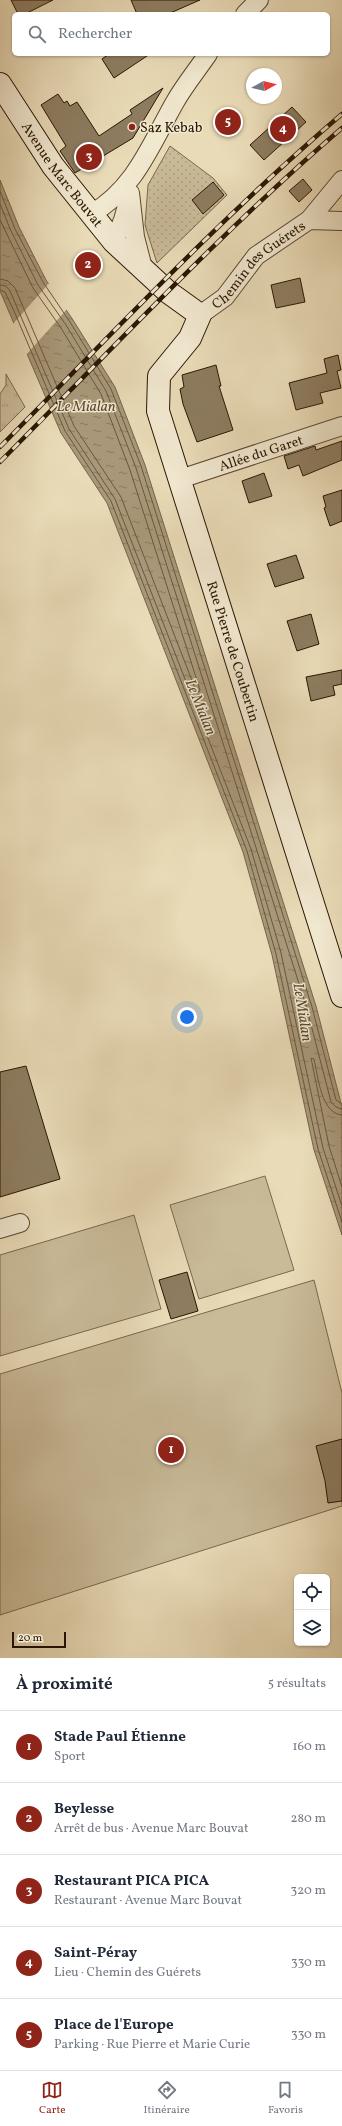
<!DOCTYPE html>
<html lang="fr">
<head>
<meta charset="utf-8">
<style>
	:root { --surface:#fff; --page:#f6f6f7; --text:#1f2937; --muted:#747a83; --line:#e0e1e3; --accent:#8f2418 }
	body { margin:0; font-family:Vollkorn,serif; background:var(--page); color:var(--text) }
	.controls { position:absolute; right:12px; bottom:12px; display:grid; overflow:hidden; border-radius:6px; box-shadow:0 1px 3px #0004 }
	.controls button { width:36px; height:36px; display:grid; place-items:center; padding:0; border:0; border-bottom:1px solid var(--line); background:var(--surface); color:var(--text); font:20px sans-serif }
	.compass { position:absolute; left:246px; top:68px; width:36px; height:36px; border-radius:50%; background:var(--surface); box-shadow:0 1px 3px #0004; rotate:82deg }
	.scale { position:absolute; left:12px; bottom:10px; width:54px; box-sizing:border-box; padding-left:4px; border:2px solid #2a1602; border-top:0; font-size:11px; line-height:14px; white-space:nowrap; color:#2a1602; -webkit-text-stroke:3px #f1e8d0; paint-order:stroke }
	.you { position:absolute; left:187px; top:1017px; width:14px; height:14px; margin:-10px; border:3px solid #fff; border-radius:50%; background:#1a73e8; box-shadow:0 0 0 6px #1a73e833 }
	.badge { display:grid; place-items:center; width:26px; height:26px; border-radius:50%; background:var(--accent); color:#fff; font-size:13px; font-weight:700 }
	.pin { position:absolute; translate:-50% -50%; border:2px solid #fff; box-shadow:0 1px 4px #0006 }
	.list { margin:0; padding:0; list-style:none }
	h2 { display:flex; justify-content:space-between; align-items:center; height:52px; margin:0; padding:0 16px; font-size:17px }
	h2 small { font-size:13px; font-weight:400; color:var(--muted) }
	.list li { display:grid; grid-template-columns:26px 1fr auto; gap:12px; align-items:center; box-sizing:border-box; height:72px; padding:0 16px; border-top:1px solid var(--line) }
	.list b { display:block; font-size:15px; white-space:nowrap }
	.list p { margin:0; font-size:13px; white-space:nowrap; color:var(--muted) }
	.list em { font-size:13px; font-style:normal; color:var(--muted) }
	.icon { flex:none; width:22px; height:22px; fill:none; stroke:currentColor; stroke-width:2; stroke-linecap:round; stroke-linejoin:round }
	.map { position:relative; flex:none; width:342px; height:1658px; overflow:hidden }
	.search { position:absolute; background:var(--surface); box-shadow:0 1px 3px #0004; left:12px; right:12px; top:12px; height:44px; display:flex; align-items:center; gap:10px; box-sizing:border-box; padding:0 14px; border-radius:6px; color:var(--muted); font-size:15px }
	.sheet { height:412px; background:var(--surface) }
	nav { display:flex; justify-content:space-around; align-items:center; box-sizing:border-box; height:56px; border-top:1px solid var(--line); background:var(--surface); font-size:11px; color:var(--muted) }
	nav a { display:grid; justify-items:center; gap:2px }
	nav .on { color:var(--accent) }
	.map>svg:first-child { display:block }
	.grass { fill:url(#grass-tufts); stroke:#7a684d }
	.park { fill:url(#park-dots); stroke:#7a684d }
	.pitch { fill:#c9ba98; stroke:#7a684d }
	.water { fill:url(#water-ripples); stroke:#766449 }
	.pier { fill:#e9dbb7 }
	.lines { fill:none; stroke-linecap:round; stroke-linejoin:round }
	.shore { stroke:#69573e; stroke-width:1 }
	.building { fill:#8d7c60; stroke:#2a1602 }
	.street-casing { stroke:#5a472f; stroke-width:20 }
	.secondary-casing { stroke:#2a1602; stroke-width:24 }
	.street { stroke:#f1e8d0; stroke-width:18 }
	.secondary { stroke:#f1e8d0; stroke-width:22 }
	.rail-casing { stroke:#2a1602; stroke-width:4.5 }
	.rail { stroke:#f1e8d0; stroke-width:3; stroke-dasharray:9; stroke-linecap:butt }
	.poi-dot { fill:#8f2418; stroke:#f1e8d0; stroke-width:1.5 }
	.labels { text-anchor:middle; stroke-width:3; stroke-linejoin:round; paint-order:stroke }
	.poi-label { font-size:14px; fill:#2a1602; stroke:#f1e8d0; text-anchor:start }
	.street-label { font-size:14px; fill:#2a1602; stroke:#f1e8d0 }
	.water-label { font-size:15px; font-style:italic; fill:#5c4a32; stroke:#f1e8d0 }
</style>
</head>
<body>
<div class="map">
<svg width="342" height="1658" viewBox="0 0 342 1658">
	<defs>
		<pattern id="grass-tufts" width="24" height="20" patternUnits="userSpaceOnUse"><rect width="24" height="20" fill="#c9ba98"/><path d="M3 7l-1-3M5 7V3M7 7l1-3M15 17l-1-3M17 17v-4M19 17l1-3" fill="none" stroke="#ad9f81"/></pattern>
		<pattern id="park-dots" width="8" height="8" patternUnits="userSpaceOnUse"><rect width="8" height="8" fill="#c9ba98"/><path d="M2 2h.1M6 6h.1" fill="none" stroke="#ad9f81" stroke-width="1.8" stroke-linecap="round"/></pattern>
		<pattern id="water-ripples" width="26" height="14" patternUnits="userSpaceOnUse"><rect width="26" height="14" fill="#a89879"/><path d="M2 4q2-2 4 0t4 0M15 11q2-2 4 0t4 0" fill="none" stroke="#897b61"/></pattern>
	</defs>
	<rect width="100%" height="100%" fill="#e9dbb7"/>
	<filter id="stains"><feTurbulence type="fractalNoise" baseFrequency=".005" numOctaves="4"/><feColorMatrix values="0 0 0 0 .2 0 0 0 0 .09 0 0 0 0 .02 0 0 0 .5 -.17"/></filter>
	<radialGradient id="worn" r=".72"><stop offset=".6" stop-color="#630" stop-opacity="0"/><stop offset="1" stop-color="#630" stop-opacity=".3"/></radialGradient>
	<path class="grass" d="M 6,374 L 25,407 L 0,432 L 0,394 L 6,385 Z"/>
	<path class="park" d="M 170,146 L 213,178 L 227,195 L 157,263 L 145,225 L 148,185 Z"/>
	<g class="pitch">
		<path d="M 265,1176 L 294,1270 L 199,1299 L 170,1205 Z"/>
		<path d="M 134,1215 L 161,1309 L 0,1356 L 0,1255 Z"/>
		<path d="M 314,1280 L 342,1393 L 342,1506 L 0,1615 L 0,1374 Z"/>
	</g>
	<path class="water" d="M 0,180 L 19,227 L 46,280 L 73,320 L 115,387 L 145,465 L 316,1006 L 342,1107 L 342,1235 L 314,1150 L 272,955 L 243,852 L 107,503 L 61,433 L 0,291 Z"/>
	<path class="pier" d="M 50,282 L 68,308 L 26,355 L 13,324 Z"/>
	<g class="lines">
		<g class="shore">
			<path d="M 0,191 L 15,229 L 43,282 L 70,322 L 111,389 L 141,466 L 312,1007 L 336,1100 L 342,1104"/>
			<path d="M 0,204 L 11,231 L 38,285 L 66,325 L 106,391 L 136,468 L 307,1009 L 331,1102 L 336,1107 L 342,1109"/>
			<path d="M 0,220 L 33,288 L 61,328 L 101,394 L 130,470 L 200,690 L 199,692 L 196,691 L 121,497 L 74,426 L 15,288 L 8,281 L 0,279"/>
			<path d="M 0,285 L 6,286 L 10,291 L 69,429 L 115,499 L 251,849 L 281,953 L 323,1148 L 342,1206"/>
			<path d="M 0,290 L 5,292 L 14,311 L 65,431 L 111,501 L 247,851 L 276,954 L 318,1149 L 342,1222"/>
			<path d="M 342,1115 C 321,1114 318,1076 314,1059 L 311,1058 L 329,1146 L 342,1187"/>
		</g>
	</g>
	<g class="building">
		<path d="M 11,0 L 53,0 L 25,14 L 18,14 Z"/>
		<path d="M 131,0 L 200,0 L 168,14 L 137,14 Z"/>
		<path d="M 109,54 L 150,54 L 114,78 L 102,59 Z"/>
		<path d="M 163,88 L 133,138 L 75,173 L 60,151 L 66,146 L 41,105 L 58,94 L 64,103 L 67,101 L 70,106 L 77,102 L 99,136 L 132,114 L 130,110 Z"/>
		<path d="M 292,107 L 306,122 L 264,160 L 250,145 Z"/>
		<path d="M 303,179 L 312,190 L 299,202 L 289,191 Z"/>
		<path d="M 213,182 L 224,195 L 203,214 L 192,200 Z"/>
		<path d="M 300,278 L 305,302 L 276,308 L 271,285 Z"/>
		<path d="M 338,355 L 341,370 L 337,371 L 341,388 L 320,393 L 323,403 L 296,410 L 289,383 L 327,373 L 324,359 Z"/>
		<path d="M 216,365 L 221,386 L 219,386 L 233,430 L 197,442 L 183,404 L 180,389 L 184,387 L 182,375 Z"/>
		<path d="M 342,441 L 342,460 L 303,476 L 299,465 L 288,469 L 284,456 L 315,446 L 316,450 Z"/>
		<path d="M 264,473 L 272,496 L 249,503 L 242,481 Z"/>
		<path d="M 342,490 L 342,521 L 330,526 L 324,508 L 326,507 L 323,496 Z"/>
		<path d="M 296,555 L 304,578 L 275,587 L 267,564 Z"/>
		<path d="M 311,614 L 319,644 L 297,651 L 287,621 Z"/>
		<path d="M 342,670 L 342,684 L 333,686 L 335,695 L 311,701 L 306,677 Z"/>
		<path d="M 26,1066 L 60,1179 L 0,1197 L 0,1072 Z"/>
		<path d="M 187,1272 L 198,1311 L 171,1319 L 159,1280 Z"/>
		<path d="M 342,1439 L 342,1501 L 328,1503 L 325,1481 L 316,1446 Z"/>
	</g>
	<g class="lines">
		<g class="street-casing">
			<g id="street">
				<path d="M 245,14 L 259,0"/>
				<path d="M 130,193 L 135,237 L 143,268"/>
				<path d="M 91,214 C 135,189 151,144 175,102 C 184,86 197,70 208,54"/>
				<path d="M 309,220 L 342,180"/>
				<path d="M 114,242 L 123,220 L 128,202"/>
				<path id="s1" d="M 200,315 L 225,297 L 256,256 L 309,220 L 342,221"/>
				<path id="s2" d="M 180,479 L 342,426"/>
				<path d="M 0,1229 L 20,1223"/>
			</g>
		</g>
		<g class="secondary-casing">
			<g id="secondary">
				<path id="s3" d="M 0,84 L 53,166 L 114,242 L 168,292 L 200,315 L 190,338 L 159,376 L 158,411 L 342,996"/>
			</g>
		</g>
		<use href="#street" class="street"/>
		<use href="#secondary" class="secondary"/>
		<g class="rail-casing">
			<g id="rail">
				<path d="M 0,447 C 112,334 221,217 342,114"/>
				<path d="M 0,462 C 112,349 221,232 342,128"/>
			</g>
		</g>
		<use href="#rail" class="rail"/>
	</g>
	<circle class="poi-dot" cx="132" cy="127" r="4"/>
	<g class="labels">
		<g class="poi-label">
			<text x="140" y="132">Saz Kebab</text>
		</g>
		<g class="street-label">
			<text dy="5" stroke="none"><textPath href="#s3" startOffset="110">Avenue Marc Bouvat</textPath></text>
			<text dy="5" stroke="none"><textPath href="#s1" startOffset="78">Chemin des Guérets</textPath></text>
			<text dy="5" stroke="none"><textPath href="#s2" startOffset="85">Allée du Garet</textPath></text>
			<text dy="5" stroke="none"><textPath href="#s3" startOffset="669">Rue Pierre de Coubertin</textPath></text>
		</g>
		<g class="water-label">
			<text x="86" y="411">Le Mialan</text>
			<text transform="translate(201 707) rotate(68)" y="5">Le Mialan</text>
			<text transform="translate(303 1012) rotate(81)" y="5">Le Mialan</text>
		</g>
	</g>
	<rect width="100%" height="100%" filter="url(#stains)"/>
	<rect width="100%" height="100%" fill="url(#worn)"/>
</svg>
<div class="controls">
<button><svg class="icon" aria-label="locate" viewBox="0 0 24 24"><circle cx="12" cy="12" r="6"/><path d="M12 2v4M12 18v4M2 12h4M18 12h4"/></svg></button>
<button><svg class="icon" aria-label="layers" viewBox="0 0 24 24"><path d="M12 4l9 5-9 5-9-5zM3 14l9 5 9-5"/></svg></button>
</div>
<svg class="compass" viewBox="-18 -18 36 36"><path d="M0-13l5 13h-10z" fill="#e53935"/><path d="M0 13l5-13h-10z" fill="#747a83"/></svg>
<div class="scale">20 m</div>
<div class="you"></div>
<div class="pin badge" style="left:171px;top:1450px">1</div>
<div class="pin badge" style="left:88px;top:265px">2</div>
<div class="pin badge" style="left:89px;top:157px">3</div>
<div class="pin badge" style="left:283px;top:129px">4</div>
<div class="pin badge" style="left:228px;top:122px">5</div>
<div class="search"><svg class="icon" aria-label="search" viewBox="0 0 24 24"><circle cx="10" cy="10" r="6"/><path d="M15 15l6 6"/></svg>Rechercher</div>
</div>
<section class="sheet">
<h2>À proximité<small>5 résultats</small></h2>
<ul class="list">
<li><span class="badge">1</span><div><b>Stade Paul Étienne</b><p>Sport</p></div><em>160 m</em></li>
<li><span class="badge">2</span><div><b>Beylesse</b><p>Arrêt de bus · Avenue Marc Bouvat</p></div><em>280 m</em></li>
<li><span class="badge">3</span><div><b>Restaurant PICA PICA</b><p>Restaurant · Avenue Marc Bouvat</p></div><em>320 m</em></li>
<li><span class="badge">4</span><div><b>Saint-Péray</b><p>Lieu · Chemin des Guérets</p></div><em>330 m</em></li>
<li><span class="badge">5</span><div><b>Place de l'Europe</b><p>Parking · Rue Pierre et Marie Curie</p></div><em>330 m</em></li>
</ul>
</section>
<nav>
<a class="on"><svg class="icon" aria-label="map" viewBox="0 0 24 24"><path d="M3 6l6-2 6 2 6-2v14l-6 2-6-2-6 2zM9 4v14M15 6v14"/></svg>Carte</a>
<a><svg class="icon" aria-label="directions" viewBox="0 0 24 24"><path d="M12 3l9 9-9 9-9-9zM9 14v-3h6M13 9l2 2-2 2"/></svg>Itinéraire</a>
<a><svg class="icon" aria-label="saved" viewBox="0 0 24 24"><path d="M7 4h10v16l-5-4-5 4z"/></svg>Favoris</a>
</nav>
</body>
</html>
